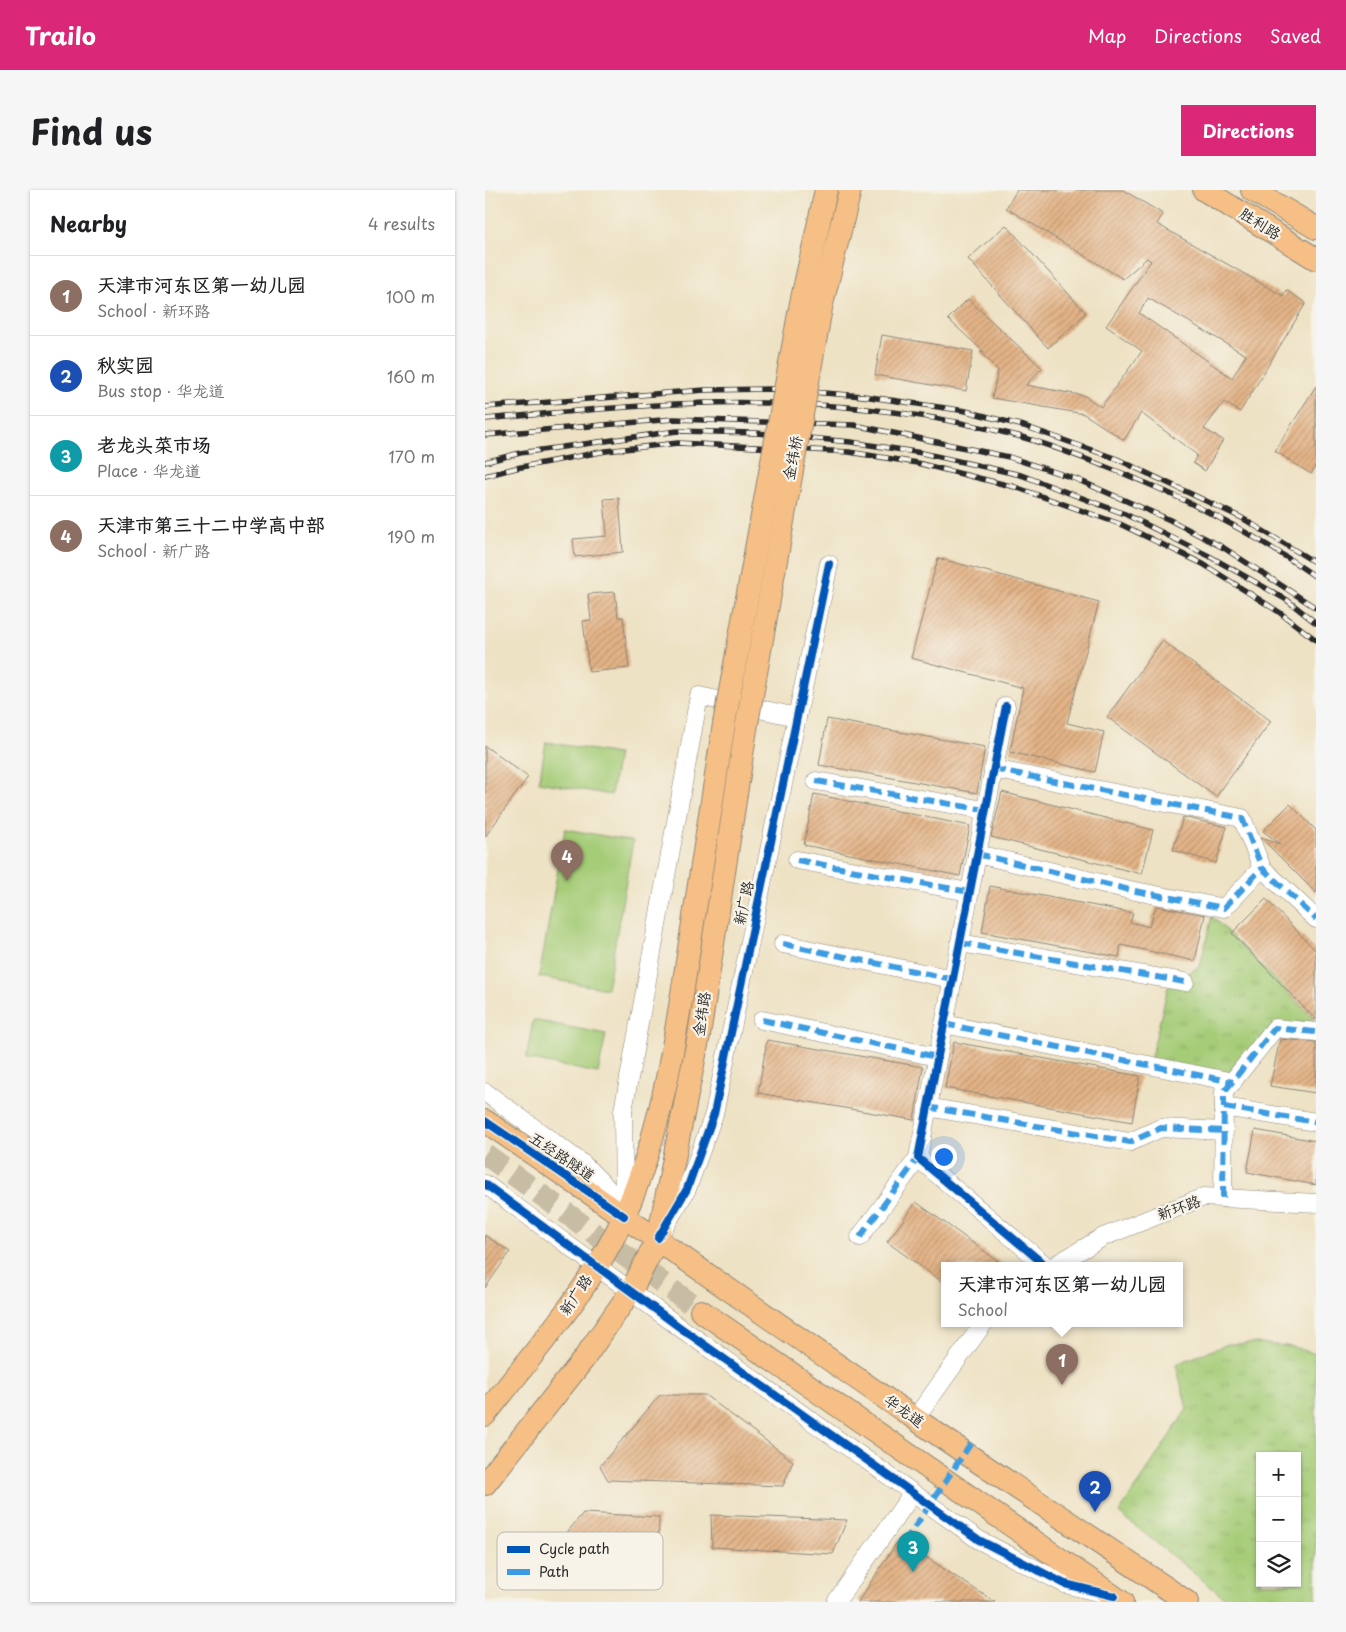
<!DOCTYPE html>
<html lang="en">
<head>
<meta charset="utf-8">
<style>
	:root { --surface:#fff; --page:#f6f6f6; --text:#202124; --muted:#757577; --line:#e0e0e0; --accent:#db2777 }
	body { margin:0; font-family:"Playpen Sans","LXGW WenKai TC",sans-serif; background:var(--page); color:var(--text) }
	.controls { position:absolute; right:15px; bottom:15px; display:grid; overflow:hidden; border-radius:0px; box-shadow:0 1px 4px #0004 }
	.controls button { width:45px; height:45px; display:grid; place-items:center; padding:0; border:0; border-bottom:1px solid var(--line); background:var(--surface); color:var(--text); font:25px sans-serif }
	.you { position:absolute; left:458px; top:966px; width:18px; height:18px; margin:-12px; border:4px solid #fff; border-radius:50%; background:#1a73e8; box-shadow:0 0 0 8px #1a73e833 }
	.badge { display:grid; place-items:center; width:32px; height:32px; border-radius:50%; background:var(--accent); color:#fff; font-size:16px; font-weight:700 }
	.pin { position:absolute; translate:-50% -41px; filter:drop-shadow(0 1px 2px #0008) }
	.pin::after { content:''; position:absolute; top:26px; width:18px; height:15px; background:inherit; clip-path:polygon(0 0,100% 0,50% 100%) }
	.popup { position:absolute; left:456px; top:1072px; width:242px; height:65px; box-sizing:border-box; display:grid; place-content:center; border-radius:0px; background:var(--surface); filter:drop-shadow(0 1px 4px #0005); font-size:16px; white-space:nowrap; color:var(--muted) }
	.popup b { font-size:19px; color:var(--text) }
	.popup::after { content:''; position:absolute; left:50%; top:100%; margin-left:-10px; border:10px solid transparent; border-top-color:var(--surface) }
	.list { margin:0; padding:0; list-style:none }
	h2 { display:flex; justify-content:space-between; align-items:center; height:65px; margin:0; padding:0 20px; font-size:21px }
	h2 small { font-size:16px; font-weight:400; color:var(--muted) }
	.list li { display:grid; grid-template-columns:32px 1fr auto; gap:15px; align-items:center; box-sizing:border-box; height:80px; padding:0 20px; border-top:1px solid var(--line) }
	.list b { display:block; font-size:19px; white-space:nowrap }
	.list p { margin:0; font-size:16px; white-space:nowrap; color:var(--muted) }
	.list em { font-size:16px; font-style:normal; color:var(--muted) }
	.icon { flex:none; width:28px; height:28px; fill:none; stroke:currentColor; stroke-width:2; stroke-linecap:round; stroke-linejoin:round }
	.map { position:relative; flex:none; width:831px; height:1412px; overflow:hidden; border-radius:0px }
	header { display:flex; align-items:center; gap:30px; box-sizing:border-box; height:70px; padding:0 25px; background:var(--accent); color:#fff }
	header strong { font-size:24px }
	nav { display:flex; gap:28px; margin-inline-start:auto; font-size:18px }
	.intro { display:flex; align-items:center; justify-content:space-between; box-sizing:border-box; height:120px; padding:0 30px }
	h1 { margin:0; font-size:35px }
	.button { padding:12px 22px; border-radius:0px; background:var(--accent); color:#fff; font-size:18px; font-weight:700 }
	main { display:flex; gap:30px; padding:0 30px }
	aside { flex:1; background:var(--surface); border-radius:0px; box-shadow:0 1px 4px #0004 }
	.map>svg:first-child { display:block }
	.park { fill:url(#park-tufts); stroke:#687c51; fill-rule:evenodd }
	.pitch { fill:#a5cc77; stroke:#687c51 }
	.building { fill:url(#building-hatch); fill-rule:evenodd }
	.lines { fill:none; stroke-linecap:round; stroke-linejoin:round }
	.major-tunnel { stroke:#c7bda5; stroke-width:22; stroke-dasharray:22 11; stroke-linecap:butt }
	.minor-casing { stroke:#8c8678; stroke-width:19 }
	.major-casing { stroke:#8c8678; stroke-width:24 }
	.minor { stroke:#fff; stroke-width:18 }
	.major { stroke:#f5bf86; stroke-width:22 }
	.rail-casing { stroke:#2b2b2b; stroke-width:5.5 }
	.rail { stroke:#f7f3e8; stroke-width:4; stroke-dasharray:11; stroke-linecap:butt }
	.major-bridge-casing { stroke:#8c8678; stroke-width:24; stroke-linecap:butt }
	.major-bridge { stroke:#f5bf86; stroke-width:22 }
	.quiet { stroke:#3d9ce1; stroke-width:6; stroke-dasharray:12 6; stroke-linecap:butt }
	.cycleway-casing { stroke:#f7f3e8; stroke-width:11 }
	.cycleway { stroke:#0057b8; stroke-width:8 }
	.labels { text-anchor:middle; stroke-width:4.5; stroke-linejoin:round; paint-order:stroke }
	.street-label { font-size:15px; fill:#2b2b2b; stroke:#f7f3e8 }
	.key { fill:#f7f3e8; stroke:#bab7af; stroke-width:1 }
	.key-label { font-size:14px; fill:#2b2b2b }
</style>
</head>
<body>
<header>
<strong>Trailo</strong>
<nav><a>Map</a><a>Directions</a><a>Saved</a></nav>
</header>
<div class="intro"><h1>Find us</h1><a class="button">Directions</a></div>
<main>
<aside>
<h2>Nearby<small>4 results</small></h2>
<ul class="list">
<li><span class="badge" style="background:#8d6e63">1</span><div><b>天津市河东区第一幼儿园</b><p>School · 新环路</p></div><em>100 m</em></li>
<li><span class="badge" style="background:#1a4fb4">2</span><div><b>秋实园</b><p>Bus stop · 华龙道</p></div><em>160 m</em></li>
<li><span class="badge" style="background:#0f9aa8">3</span><div><b>老龙头菜市场</b><p>Place · 华龙道</p></div><em>170 m</em></li>
<li><span class="badge" style="background:#8d6e63">4</span><div><b>天津市第三十二中学高中部</b><p>School · 新广路</p></div><em>190 m</em></li>
</ul>
</aside>
<div class="map">
<svg width="831" height="1412" viewBox="0 0 831 1412">
	<defs>
		<pattern id="park-tufts" width="24" height="20" patternUnits="userSpaceOnUse" patternTransform="scale(1.25)"><rect width="24" height="20" fill="#a5cc77"/><path d="M3 7l-1-3M5 7V3M7 7l1-3M15 17l-1-3M17 17v-4M19 17l1-3" fill="none" stroke="#8eaf67"/></pattern>
		<pattern id="building-hatch" width="6" height="6" patternUnits="userSpaceOnUse" patternTransform="scale(1.25)"><rect width="6" height="6" fill="#e4b487"/><path d="M-1 1l2-2M0 6l6-6M5 7l2-2" fill="none" stroke="#b9936f"/></pattern>
	</defs>
	<rect width="100%" height="100%" fill="#f7f3e8"/>
	<filter id="ink" filterUnits="userSpaceOnUse"><feTurbulence type="fractalNoise" baseFrequency=".02" numOctaves="2"/><feDisplacementMap in="SourceGraphic" scale="10" xChannelSelector="R" yChannelSelector="G"/><feConvolveMatrix kernelMatrix="1 2 1 2 8 2 1 2 1" color-interpolation-filters="sRGB"/></filter>
	<filter id="wash" filterUnits="userSpaceOnUse"><feTurbulence type="fractalNoise" baseFrequency=".0096" numOctaves="4" result="noise"/><feDisplacementMap in="SourceGraphic" scale="20" xChannelSelector="R" yChannelSelector="G"/><feGaussianBlur stdDeviation="1.12" result="paint"/><feColorMatrix in="noise" values="0 0 0 0 0 0 0 0 0 0 0 0 0 0 0 0 0 1.4 0 .05"/><feComposite in="paint" operator="in"/></filter>
	<g filter="url(#wash)">
		<rect width="100%" height="100%" fill="#eee2c4"/>
		<g class="park">
			<path d="M 727,726 L 829,829 L 783,846 L 747,888 L 665,871 L 683,797 L 715,776 Z"/>
			<path d="M 776,1153 L 808,1157 L 831,1164 L 831,1412 L 745,1412 L 634,1323 L 702,1219 L 691,1174 L 743,1154 ZM 775,1266 L 812,1266 L 812,1393 L 775,1393 Z"/>
		</g>
		<g class="pitch">
			<path d="M 61,552 L 133,564 L 126,605 L 54,592 Z"/>
			<path d="M 80,639 L 148,651 L 122,799 L 54,787 Z"/>
			<path d="M 48,830 L 121,844 L 113,883 L 41,869 Z"/>
		</g>
		<g id="blocks">
			<g class="building">
				<path d="M 532,0 L 638,0 L 678,24 L 672,34 L 798,106 L 801,100 L 821,113 L 755,222 L 739,212 L 719,239 L 738,250 L 720,281 L 708,273 L 712,265 L 656,223 L 639,250 L 599,224 L 507,208 L 513,180 L 495,162 L 500,163 L 463,129 L 483,109 L 557,178 L 541,195 L 600,206 L 616,217 L 657,161 L 621,136 L 666,71 L 662,68 L 638,89 L 521,18 ZM 663,108 L 761,165 L 747,188 L 654,123 Z"/>
				<path d="M 521,35 L 601,123 L 563,158 L 483,69 Z"/>
				<path d="M 397,145 L 488,161 L 481,201 L 390,185 Z"/>
				<path d="M 831,196 L 831,275 L 826,284 L 790,261 Z"/>
				<path d="M 134,308 L 138,362 L 90,367 L 88,349 L 122,346 L 119,309 Z"/>
				<path d="M 453,368 L 614,412 L 582,533 L 619,542 L 610,582 L 525,562 L 538,498 L 426,468 Z"/>
				<path d="M 130,402 L 133,427 L 138,427 L 144,478 L 104,482 L 98,431 L 106,430 L 103,404 Z"/>
				<path d="M 677,451 L 786,531 L 731,607 L 622,527 Z"/>
				<path d="M 342,529 L 500,557 L 492,603 L 334,575 Z"/>
				<path d="M 0,556 L 43,587 L 0,647 Z"/>
				<path d="M 517,602 L 668,640 L 657,684 L 506,647 Z"/>
				<path d="M 329,604 L 485,636 L 475,686 L 319,655 Z"/>
				<path d="M 805,614 L 831,640 L 831,703 L 776,648 L 795,654 L 778,641 Z"/>
				<path d="M 698,627 L 742,637 L 731,673 L 688,660 Z"/>
				<path d="M 505,696 L 648,723 L 645,732 L 664,737 L 671,716 L 720,725 L 710,771 L 636,755 L 634,767 L 497,742 Z"/>
				<path d="M 781,709 L 831,761 L 831,830 L 747,743 Z"/>
				<path d="M 795,849 L 831,852 L 831,903 L 785,896 Z"/>
				<path d="M 282,850 L 438,877 L 429,930 L 273,903 Z"/>
				<path d="M 469,852 L 655,886 L 647,932 L 460,898 Z"/>
				<path d="M 770,940 L 831,951 L 831,995 L 762,982 Z"/>
				<path d="M 431,1012 L 520,1076 L 460,1076 L 460,1094 L 402,1052 Z"/>
				<path d="M 0,1045 L 25,1062 L 0,1098 Z"/>
				<path d="M 175,1205 L 220,1205 L 308,1271 L 298,1296 L 123,1290 L 115,1276 Z"/>
				<path d="M 98,1323 L 174,1327 L 173,1378 L 61,1368 Z"/>
				<path d="M 226,1325 L 362,1330 L 348,1364 L 227,1357 Z"/>
				<path d="M 414,1349 L 419,1353 L 510,1412 L 373,1412 Z"/>
			</g>
		</g>
	</g>
	<g filter="url(#ink)">
		<use href="#blocks" fill-opacity="0" stroke="#8c8678" stroke-width="1"/>
		<g class="lines">
			<path class="major-tunnel" d="M 0,964 L 216,1121"/>
			<g class="minor-casing">
				<g id="minor">
					<path d="M 521,516 L 433,968 L 561,1076"/>
					<path d="M 508,579 L 757,628 L 777,678 L 831,729"/>
					<path d="M 331,591 L 500,620"/>
					<path d="M 492,664 L 645,700 L 739,718 L 777,678"/>
					<path d="M 312,670 L 484,702"/>
					<path d="M 475,753 L 700,792"/>
					<path d="M 298,754 L 467,789"/>
					<path d="M 277,830 L 452,867"/>
					<path d="M 459,834 L 748,892"/>
					<path d="M 0,902 L 98,974 L 121,997 L 138,1023"/>
					<path d="M 442,917 L 645,952 L 676,938 L 739,941"/>
					<path d="M 739,917 L 831,932"/>
					<path d="M 0,994 L 193,1136 L 494,1350 L 580,1394 L 621,1404"/>
					<path d="M 738,1008 L 739,902 L 790,838 L 831,842"/>
					<path d="M 139,1023 L 138,921 L 214,506 L 312,527"/>
					<path d="M 178,1039 L 202,999 L 229,924 L 344,374"/>
					<path d="M 375,1047 L 433,968"/>
					<path d="M 569,1076 L 618,1047 L 719,1007 L 831,1013"/>
					<path d="M 430,1229 L 498,1134"/>
					<path d="M 351,1412 L 427,1304"/>
				</g>
			</g>
			<g class="major-casing">
				<g id="major">
					<path d="M 719,0 L 831,69"/>
					<path d="M 767,0 L 831,38"/>
					<path d="M 0,931 C 144,1029 285,1129 429,1228 C 519,1290 611,1350 702,1412"/>
					<path d="M 216,1121 L 637,1412"/>
					<path d="M 0,1225 C 49,1162 107,1098 140,1024 C 176,943 190,852 203,765 C 215,688 227,611 239,534"/>
					<path d="M 0,1294 L 98,1170 L 146,1101 L 173,1048 L 214,845 L 261,539"/>
				</g>
			</g>
			<use href="#minor" class="minor"/>
			<use href="#major" class="major"/>
			<g class="rail-casing">
				<g id="rail">
					<path d="M 0,217 L 220,200 L 287,199 L 378,206 L 481,221 L 539,236 L 632,269 L 757,328 L 831,373"/>
					<path d="M 0,229 C 95,221 191,210 287,213 C 369,215 453,225 533,246 C 559,253 585,263 611,273 C 689,302 763,339 831,387"/>
					<path d="M 0,245 L 189,229 L 369,235 L 423,246 L 524,267 L 591,289 L 685,330 L 739,358 L 831,418"/>
					<path d="M 0,272 L 35,263 L 192,241 L 271,243 L 366,252 L 437,263 L 536,285 L 640,324 L 724,366 L 802,410 L 831,433"/>
					<path d="M 0,286 L 31,278 L 121,261 L 193,253 L 364,262 L 432,273 L 530,297 L 635,334 L 718,374 L 794,422 L 831,450"/>
				</g>
			</g>
			<use href="#rail" class="rail"/>
			<g class="major-bridge-casing">
				<g id="major-bridge">
					<path d="M 239,534 L 316,113 L 341,0"/>
					<path d="M 261,539 L 336,118 L 365,0"/>
				</g>
			</g>
			<use href="#major-bridge" class="major-bridge"/>
			<g class="quiet">
				<path d="M 508,579 L 757,628 L 777,678 L 831,729"/>
				<path d="M 331,591 L 500,620"/>
				<path d="M 492,664 L 645,700 L 739,718 L 777,678"/>
				<path d="M 312,670 L 484,702"/>
				<path d="M 475,753 L 700,792"/>
				<path d="M 298,754 L 467,789"/>
				<path d="M 277,830 L 452,867"/>
				<path d="M 459,834 L 748,892"/>
				<path d="M 442,917 L 645,952 L 676,938 L 739,941"/>
				<path d="M 739,917 L 831,932"/>
				<path d="M 738,1008 L 739,902 L 790,838 L 831,842"/>
				<path d="M 375,1047 L 433,968"/>
				<path d="M 419,1353 L 488,1250"/>
			</g>
			<g class="cycleway-casing">
				<g id="cycleway">
					<path d="M 521,516 L 433,968 L 561,1076"/>
					<path d="M 0,931 L 139,1026"/>
					<path d="M 0,994 L 193,1136 L 494,1350 L 580,1394 L 629,1406"/>
					<path d="M 173,1048 L 202,999 L 229,924 L 344,374"/>
				</g>
			</g>
			<use href="#cycleway" class="cycleway"/>
		</g>
	</g>
	<g class="labels">
		<g class="street-label">
			<text transform="translate(775 34) rotate(32)" y="5">胜利路</text>
			<text transform="translate(308 268) rotate(-79)" y="5">金纬桥</text>
			<text transform="translate(259 713) rotate(-78)" y="5">新广路</text>
			<text transform="translate(217 824) rotate(-81)" y="5">金纬路</text>
			<text transform="translate(77 967) rotate(34)" y="5">五经路隧道</text>
			<text transform="translate(694 1018) rotate(-20)" y="5">新环路</text>
			<text transform="translate(91 1105) rotate(-56)" y="5">新广路</text>
			<text transform="translate(419 1221) rotate(35)" y="5">华龙道</text>
		</g>
	</g>
	<rect x="12" y="1342" width="166" height="58" rx="8" class="key"/>
	<rect x="22" y="1356" width="23" height="7" fill="#0057b8"/>
	<rect x="22" y="1379" width="23" height="6" fill="#3d9ce1"/>
	<g class="key-label">
		<text x="54" y="1364">Cycle path</text>
		<text x="54" y="1387">Path</text>
	</g>
</svg>
<div class="controls">
<button>+</button>
<button>−</button>
<button><svg class="icon" aria-label="layers" viewBox="0 0 24 24"><path d="M12 4l9 5-9 5-9-5zM3 14l9 5 9-5"/></svg></button>
</div>
<div class="you"></div>
<div class="pin badge" style="left:577px;top:1195px;background:#8d6e63">1</div>
<div class="popup"><b>天津市河东区第一幼儿园</b>School</div>
<div class="pin badge" style="left:610px;top:1322px;background:#1a4fb4">2</div>
<div class="pin badge" style="left:428px;top:1382px;background:#0f9aa8">3</div>
<div class="pin badge" style="left:82px;top:691px;background:#8d6e63">4</div>
</div>
</main>
</body>
</html>
